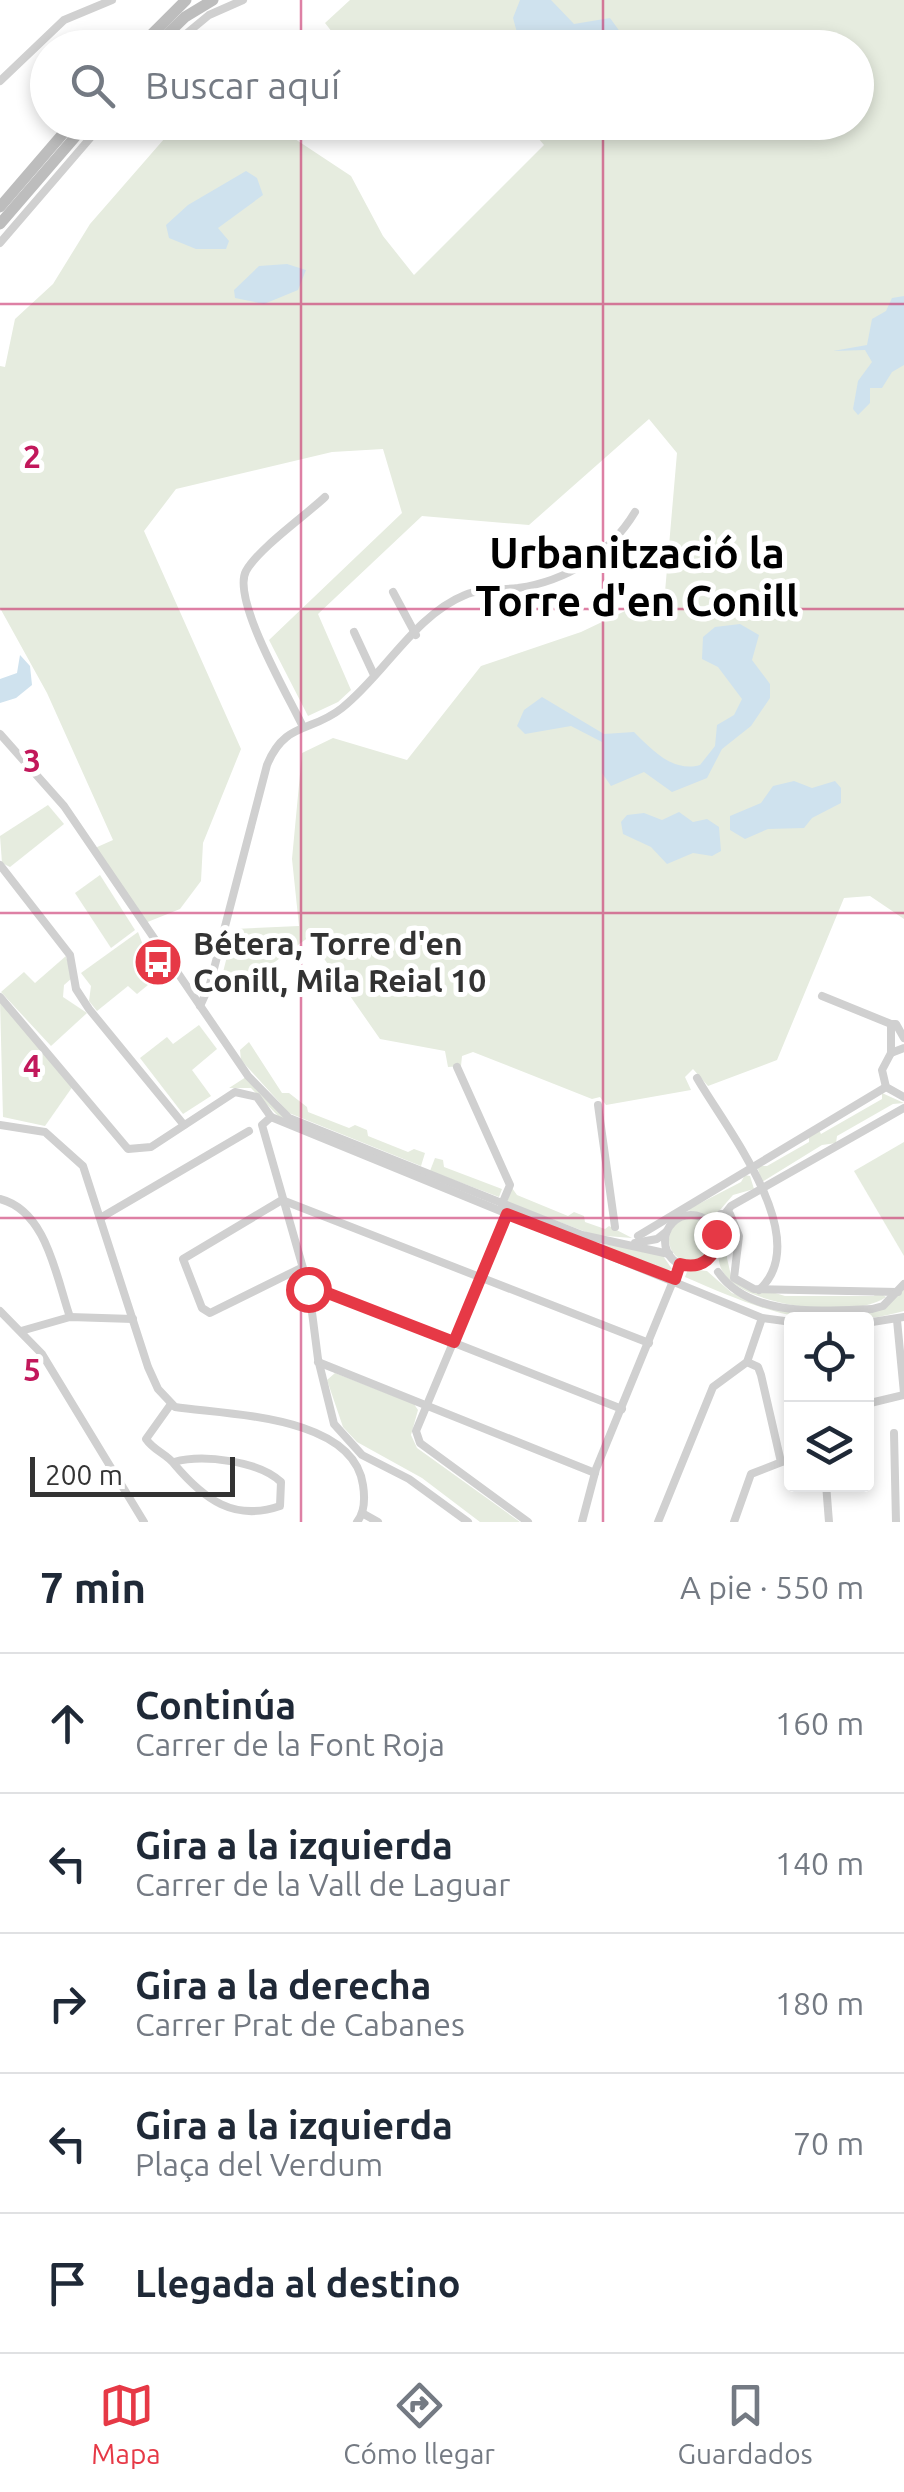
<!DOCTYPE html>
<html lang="es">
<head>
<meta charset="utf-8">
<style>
	:root { --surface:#fff; --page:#f6f6f7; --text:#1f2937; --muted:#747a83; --line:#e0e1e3; --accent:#e63946 }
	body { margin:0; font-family:Ubuntu,sans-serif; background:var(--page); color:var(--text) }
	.controls { position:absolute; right:30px; bottom:30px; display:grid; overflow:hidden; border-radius:10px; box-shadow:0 5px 15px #0003 }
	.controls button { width:90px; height:90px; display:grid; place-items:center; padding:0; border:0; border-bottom:2px solid var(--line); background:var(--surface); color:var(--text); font:50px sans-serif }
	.scale { position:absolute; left:30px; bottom:25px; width:205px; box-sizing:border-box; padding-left:10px; border:5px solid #333; border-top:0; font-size:28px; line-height:35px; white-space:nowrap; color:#333; -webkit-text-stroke:8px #fff; paint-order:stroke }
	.stop { position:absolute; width:30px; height:30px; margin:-22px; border:8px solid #e63946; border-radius:50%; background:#fff }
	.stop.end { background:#e63946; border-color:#fff; box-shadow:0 2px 10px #0008 }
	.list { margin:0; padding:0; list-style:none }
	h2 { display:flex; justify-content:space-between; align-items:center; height:130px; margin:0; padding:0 40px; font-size:42px }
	h2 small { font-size:32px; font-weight:400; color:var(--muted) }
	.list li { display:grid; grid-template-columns:65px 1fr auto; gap:30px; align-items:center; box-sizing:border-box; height:140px; padding:0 40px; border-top:2px solid var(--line) }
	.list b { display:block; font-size:38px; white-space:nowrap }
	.list p { margin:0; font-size:32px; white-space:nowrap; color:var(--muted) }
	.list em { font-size:32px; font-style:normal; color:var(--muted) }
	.icon { flex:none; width:55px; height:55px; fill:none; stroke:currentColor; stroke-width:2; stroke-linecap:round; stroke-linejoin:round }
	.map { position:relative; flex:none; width:904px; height:1522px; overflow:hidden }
	.search { position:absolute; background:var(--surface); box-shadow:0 5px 15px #0003; left:30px; right:30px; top:30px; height:110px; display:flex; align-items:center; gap:25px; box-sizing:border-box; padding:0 35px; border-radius:55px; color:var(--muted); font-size:38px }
	.sheet { height:830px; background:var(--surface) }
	nav { display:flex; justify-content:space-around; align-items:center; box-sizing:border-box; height:140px; border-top:2px solid var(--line); background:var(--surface); font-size:28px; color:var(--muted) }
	nav a { display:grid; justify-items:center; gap:5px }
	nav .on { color:var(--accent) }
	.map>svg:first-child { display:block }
	.green { fill:#e6ecdf }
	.water { fill:#cfe2ee }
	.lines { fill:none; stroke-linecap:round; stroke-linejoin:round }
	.street { stroke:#d0d0d0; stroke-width:8 }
	.secondary { stroke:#bdbdbd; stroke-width:11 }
	.route { stroke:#e63946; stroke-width:12 }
	.grid { fill:none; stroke:#c2185b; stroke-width:2.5; stroke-opacity:0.55 }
	.labels { text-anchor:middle; stroke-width:10; stroke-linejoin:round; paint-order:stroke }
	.poi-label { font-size:32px; font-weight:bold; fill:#333; stroke:#fff; text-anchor:start }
	.district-label { font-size:42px; font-weight:bold; fill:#000; stroke:#fff }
	.grid-label { font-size:32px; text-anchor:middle; font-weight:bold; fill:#c2185b; stroke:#fff; stroke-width:10; stroke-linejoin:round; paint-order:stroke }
</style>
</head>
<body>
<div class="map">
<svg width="904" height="1522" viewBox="0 0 904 1522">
	<rect width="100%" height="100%" fill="#fff"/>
	<g class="green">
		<path d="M 350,0 L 904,0 L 904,919 L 870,896 L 844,898 L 777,1060 L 708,1086 L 693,1069 L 685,1077 L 691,1090 L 606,1105 L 600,1097 L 592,1099 L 473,1052 L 462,1056 L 461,1066 L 448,1067 L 445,1051 L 380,1039 L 309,937 L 261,972 L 221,980 L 234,929 L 299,926 L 292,859 L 302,753 L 333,738 L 407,760 L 481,666 L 581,632 L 665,592 L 677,453 L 649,419 L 529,525 L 422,516 L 318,614 L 351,690 L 338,702 L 308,716 L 269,640 L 402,513 L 383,449 L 332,452 L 176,489 L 144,531 L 241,749 L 203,843 L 201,881 L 180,909 L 145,923 L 95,848 L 113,840 L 47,693 L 0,608 L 0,366 L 5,367 L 15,319 L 53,284 L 90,224 L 178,123 L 237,123 L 292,137 L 351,176 L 383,236 L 414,275 L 544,145 L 525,123 L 856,122 L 856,48 L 431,48 L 410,32 L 343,46 L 325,23 Z"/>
		<path d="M 48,805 L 64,824 L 10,867 L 2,863 L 0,836 Z"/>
		<path d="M 100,875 L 135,930 L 111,948 L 75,893 Z"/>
		<path d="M 138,932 L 146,953 L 165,971 L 137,994 L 128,986 L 97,1011 L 89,1001 L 91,986 L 81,973 Z"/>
		<path d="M 66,956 L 72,978 L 64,985 L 63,997 L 87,1013 L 51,1046 L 1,992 L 24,972 L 35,983 Z"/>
		<path d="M 0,1000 L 73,1086 L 45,1126 L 3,1117 Z"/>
		<path d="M 199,1025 L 217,1049 L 192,1070 L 211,1096 L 183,1114 L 140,1058 L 167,1037 L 173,1044 Z"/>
		<path d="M 249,1042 L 282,1093 L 289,1093 L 307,1107 L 308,1112 L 349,1128 L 355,1125 L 367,1130 L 368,1136 L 408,1152 L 414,1149 L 425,1153 L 421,1166 L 289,1113 L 241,1060 L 240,1050 Z"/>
		<path d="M 246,1077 L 296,1125 L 598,1243 L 661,1253 L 672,1269 L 665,1271 L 281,1119 L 251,1088 L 229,1088 Z"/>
		<path d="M 882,1093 L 904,1103 L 893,1104 L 837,1136 L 836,1143 L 822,1145 L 762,1182 L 757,1166 L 767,1166 L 809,1142 L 809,1136 L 819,1130 L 821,1134 L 882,1099 Z"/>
		<path d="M 904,1142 L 904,1256 L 854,1171 Z"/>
		<path d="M 435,1158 L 443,1160 L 444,1167 L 502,1189 L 499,1197 L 430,1171 Z"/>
		<path d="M 745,1175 L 750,1176 L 754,1189 L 733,1195 L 713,1218 L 687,1210 L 741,1182 Z"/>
		<path d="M 512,1188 L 517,1195 L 568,1216 L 574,1212 L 584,1216 L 585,1222 L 605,1229 L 609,1226 L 632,1238 L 594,1235 L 512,1204 L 507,1202 Z"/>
		<path d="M 728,1216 L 727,1258 L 732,1280 L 785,1296 L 874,1296 L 877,1291 L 886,1297 C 856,1320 743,1307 723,1272 C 715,1259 719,1239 719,1225 Z"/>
		<circle cx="691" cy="1240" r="22"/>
		<path d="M 688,1269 L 707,1271 L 732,1293 L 788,1312 L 871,1311 L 904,1288 L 904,1311 C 817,1335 762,1310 685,1277 Z"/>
		<path d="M 335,1373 L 414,1404 L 418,1410 L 411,1435 L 417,1448 L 520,1522 L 480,1522 L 422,1478 L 357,1442 L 343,1427 L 327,1380 Z"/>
	</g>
	<g class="water">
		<path d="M 520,0 L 551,0 L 574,24 L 610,18 L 631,47 L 521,47 L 513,18 Z"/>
		<path d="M 246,171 L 257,178 L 263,195 L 218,228 L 229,241 L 226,249 L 196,249 L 169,238 L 166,225 L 188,205 Z"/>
		<path d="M 287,264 L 306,270 L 298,290 L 264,304 L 235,298 L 234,290 L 259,266 Z"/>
		<path d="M 904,296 L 904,365 L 892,372 L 882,388 L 870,388 L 870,403 L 858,415 L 853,409 L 858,381 L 872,362 L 865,350 L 833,351 L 867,345 L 872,319 L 886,311 L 892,298 Z"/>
		<path d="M 740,624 L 759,635 L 752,660 L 770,684 L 770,698 L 751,726 L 722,749 L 707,778 L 672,792 L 644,772 L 611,786 L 602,773 L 602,742 L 571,726 L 525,734 L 517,726 L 524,710 L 542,697 L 604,734 L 634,732 C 651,749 673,773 700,765 L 715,746 L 717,725 L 734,715 L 742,699 L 718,667 L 702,659 L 703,637 L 715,627 Z"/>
		<path d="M 20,655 L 30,666 L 32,685 L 16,698 L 0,703 L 0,679 L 17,673 Z"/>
		<path d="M 794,781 L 812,788 L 835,781 L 841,788 L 841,803 L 812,818 L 804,828 L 768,829 L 745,839 L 730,830 L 730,816 L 761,803 L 773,786 Z"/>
		<path d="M 679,812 L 693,822 L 707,819 L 719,827 L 721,851 L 712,856 L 693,853 L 667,864 L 651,847 L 623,834 L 621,822 L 627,815 L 644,813 L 662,820 Z"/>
	</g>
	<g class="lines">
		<g class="street">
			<path d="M 169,48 L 209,15 L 243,0"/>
			<path d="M 0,81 L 64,20 L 112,0"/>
			<path d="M 0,243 L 104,122"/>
			<path d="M 393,592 L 416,635"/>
			<path d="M 354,632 L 374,675"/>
			<path d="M 303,727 C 289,697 231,599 246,571 C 259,548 305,516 325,497"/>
			<path d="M 0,734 L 64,806 L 248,1076 L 289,1118 L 582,1235 L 669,1254"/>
			<path d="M 0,865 L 70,955 L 76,989 L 89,1009 L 184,1125"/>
			<path d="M 822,996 L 891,1024"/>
			<path d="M 0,997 L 128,1149 L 151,1147 L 235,1092 L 257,1097 L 271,1117"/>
			<path d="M 200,1006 L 210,984 L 267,765 C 285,721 311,733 342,708 C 384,675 415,615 465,595 C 481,588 501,590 518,588 C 566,581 609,555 635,512"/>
			<path d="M 904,1048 L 891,1053 L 882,1070 L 886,1087 L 904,1097"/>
			<path d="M 891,1053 L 891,1024 L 896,1024 L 904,1038"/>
			<path d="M 457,1067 L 510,1185 L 502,1204"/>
			<path d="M 697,1078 C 725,1127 816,1239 759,1290"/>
			<path d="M 598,1105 L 615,1227"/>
			<path d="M 271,1117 L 762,1318 L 792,1322"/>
			<path d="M 271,1117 L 262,1125 L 309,1289 L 318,1359 L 334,1424 L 362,1455 L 409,1479 L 468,1522"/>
			<path d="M 0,1125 L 45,1132 L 83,1166 L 148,1367 L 158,1389 L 175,1407 C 228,1415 353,1415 363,1485 C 365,1498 365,1512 357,1522"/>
			<path d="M 0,1199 C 47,1211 56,1277 70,1317"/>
			<path d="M 507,1214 L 416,1431 L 420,1443 L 528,1522"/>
			<path d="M 721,1214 L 730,1214 L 739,1236 L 734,1278 L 754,1289 L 898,1292"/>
			<circle cx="691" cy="1241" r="26"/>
			<path d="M 102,1217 L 249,1131"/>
			<path d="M 714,1228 L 731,1206 L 904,1108"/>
			<path d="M 638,1236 L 886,1087"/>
			<path d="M 635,1243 L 657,1239 L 667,1231"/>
			<path d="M 301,1268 L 210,1313 L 202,1308 L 183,1259 L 282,1200 L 649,1343"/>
			<path d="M 718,1272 C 750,1318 821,1311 872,1309 L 883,1306 L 904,1284"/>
			<path d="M 307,1285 L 622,1409"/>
			<path d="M 0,1311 L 42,1354 L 144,1522"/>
			<path d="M 897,1320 L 904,1393"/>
			<path d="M 866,1323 L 904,1317"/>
			<path d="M 21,1331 L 70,1317 L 133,1319"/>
			<path d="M 318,1362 L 595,1473"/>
			<path d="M 747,1362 L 758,1367 L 761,1375 L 781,1462"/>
			<path d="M 171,1404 L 146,1439 C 154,1451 167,1454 175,1465 C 204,1499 234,1522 280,1506 L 281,1482 C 259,1461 203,1454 174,1462"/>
			<path d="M 866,1404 L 904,1395"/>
			<path d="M 894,1433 L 896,1522"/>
			<path d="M 826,1484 L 829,1522"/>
			<path d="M 362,1513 L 378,1522"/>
			<path d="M 582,1522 L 596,1469 L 680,1264"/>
			<path d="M 658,1522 L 713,1387 L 747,1362 L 762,1318"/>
			<path d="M 734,1522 L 751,1474 L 792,1458"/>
		</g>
		<g class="secondary">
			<path d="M 138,48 L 186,0"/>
			<path d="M 153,48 L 185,17 L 213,0"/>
			<path d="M 0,207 L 73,122"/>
			<path d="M 0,224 L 88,122"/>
		</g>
	</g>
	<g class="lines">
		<path class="route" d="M 308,1289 L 307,1285 L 454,1342 L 507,1214 L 675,1279 L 680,1264 C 702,1270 718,1257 716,1234"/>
	</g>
	<path class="grid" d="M 301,0 L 301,48M 603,0 L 603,48M 301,122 L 301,1522M 603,122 L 603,1522M 0,304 L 904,304M 0,609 L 904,609M 0,913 L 904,913M 0,1218 L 904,1218"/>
	<defs>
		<g id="bus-disc" transform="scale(2.5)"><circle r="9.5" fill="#e63946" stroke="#fff"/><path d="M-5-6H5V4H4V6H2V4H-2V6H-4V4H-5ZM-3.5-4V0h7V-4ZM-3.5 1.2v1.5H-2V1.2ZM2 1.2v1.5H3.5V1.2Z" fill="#fff"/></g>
	</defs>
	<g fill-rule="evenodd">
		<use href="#bus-disc" x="158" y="962"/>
	</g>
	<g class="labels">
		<g class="poi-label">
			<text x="193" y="955">Bétera, Torre d'en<tspan x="193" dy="37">Conill, Mila Reial 10</tspan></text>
		</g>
		<g class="district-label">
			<text x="637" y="568">Urbanització la<tspan x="637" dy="48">Torre d'en Conill</tspan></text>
		</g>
	</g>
	<g class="grid-label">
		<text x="32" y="468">2</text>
		<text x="32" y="772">3</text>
		<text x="32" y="1077">4</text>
		<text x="32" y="1381">5</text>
	</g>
</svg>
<div class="controls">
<button><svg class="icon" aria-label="locate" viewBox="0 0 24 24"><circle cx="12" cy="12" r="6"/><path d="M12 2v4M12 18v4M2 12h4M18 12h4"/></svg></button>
<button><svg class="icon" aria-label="layers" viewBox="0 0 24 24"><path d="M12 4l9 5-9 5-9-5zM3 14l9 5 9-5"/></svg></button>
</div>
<div class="scale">200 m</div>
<div class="stop" style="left:308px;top:1289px"></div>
<div class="stop end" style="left:716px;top:1234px"></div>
<div class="search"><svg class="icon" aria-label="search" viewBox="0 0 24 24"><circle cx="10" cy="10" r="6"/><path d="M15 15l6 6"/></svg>Buscar aquí</div>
</div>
<section class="sheet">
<h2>7 min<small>A pie · 550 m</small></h2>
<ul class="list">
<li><svg class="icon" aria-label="ahead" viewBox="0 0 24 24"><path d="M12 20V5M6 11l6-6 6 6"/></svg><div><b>Continúa</b><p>Carrer de la Font Roja</p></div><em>160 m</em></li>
<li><svg class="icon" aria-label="left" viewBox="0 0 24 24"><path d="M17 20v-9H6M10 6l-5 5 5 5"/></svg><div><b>Gira a la izquierda</b><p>Carrer de la Vall de Laguar</p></div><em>140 m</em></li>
<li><svg class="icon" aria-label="right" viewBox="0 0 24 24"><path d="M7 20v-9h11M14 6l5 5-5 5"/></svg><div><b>Gira a la derecha</b><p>Carrer Prat de Cabanes</p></div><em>180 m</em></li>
<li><svg class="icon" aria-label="left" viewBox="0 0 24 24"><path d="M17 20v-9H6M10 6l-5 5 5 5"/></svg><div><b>Gira a la izquierda</b><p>Plaça del Verdum</p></div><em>70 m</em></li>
<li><svg class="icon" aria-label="arrive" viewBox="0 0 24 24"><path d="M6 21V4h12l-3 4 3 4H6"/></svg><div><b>Llegada al destino</b></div></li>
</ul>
</section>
<nav>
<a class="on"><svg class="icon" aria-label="map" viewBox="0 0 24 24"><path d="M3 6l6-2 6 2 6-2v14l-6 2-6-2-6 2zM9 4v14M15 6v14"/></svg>Mapa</a>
<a><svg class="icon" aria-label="directions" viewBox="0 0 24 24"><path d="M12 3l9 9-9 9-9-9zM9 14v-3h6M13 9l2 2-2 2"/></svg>Cómo llegar</a>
<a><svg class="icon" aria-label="saved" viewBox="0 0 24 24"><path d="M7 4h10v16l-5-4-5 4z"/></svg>Guardados</a>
</nav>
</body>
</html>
